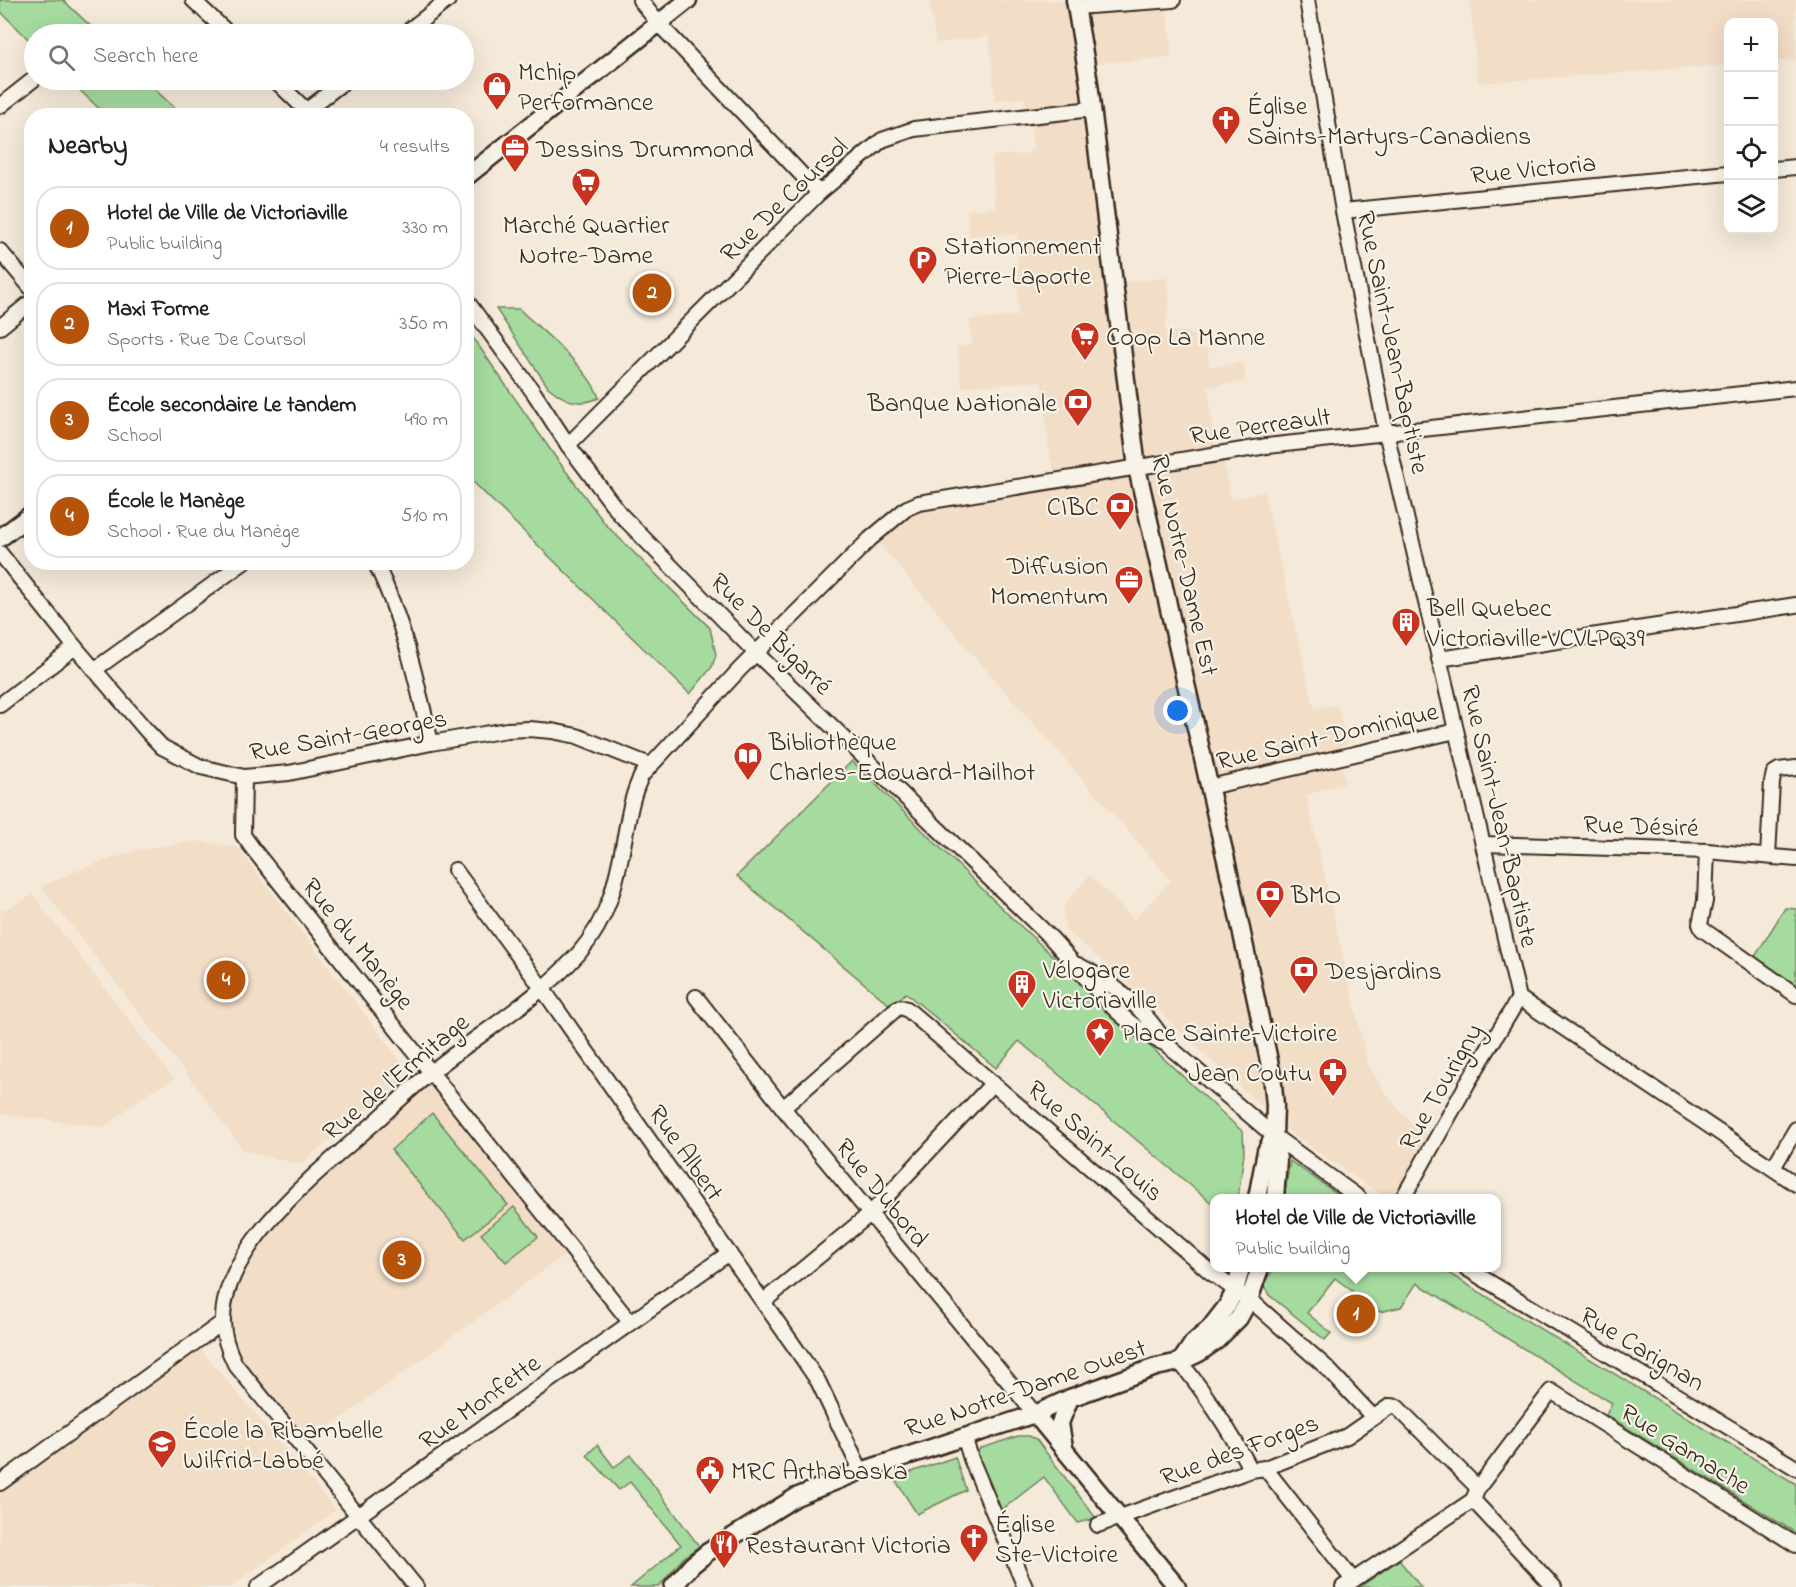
<!DOCTYPE html>
<html lang="en">
<head>
<meta charset="utf-8">
<style>
	:root { --surface:#fff; --page:#f2f2f2; --text:#202124; --muted:#757577; --line:#e0e0e0; --accent:#b45309 }
	body { margin:0; font-family:"Indie Flower",sans-serif; background:var(--page); color:var(--text) }
	.controls { position:absolute; right:18px; top:18px; display:grid; overflow:hidden; border-radius:12px; box-shadow:0 6px 24px #0002 }
	.controls button { width:54px; height:54px; display:grid; place-items:center; padding:0; border:0; border-bottom:2px solid var(--line); background:var(--surface); color:var(--text); font:30px sans-serif }
	.you { position:absolute; left:1178px; top:711px; width:21px; height:21px; margin:-15px; border:4px solid #fff; border-radius:50%; background:#1a73e8; box-shadow:0 0 0 9px #1a73e833 }
	.badge { display:grid; place-items:center; width:39px; height:39px; border-radius:50%; background:var(--accent); color:#fff; font-size:20px; font-weight:700 }
	.pin { position:absolute; translate:-50% -50%; border:3px solid #fff; box-shadow:0 2px 6px #0006 }
	.popup { position:absolute; left:1210px; top:1194px; width:291px; height:78px; box-sizing:border-box; display:grid; place-content:center; border-radius:12px; background:var(--surface); filter:drop-shadow(0 2px 4px #0005); font-size:20px; white-space:nowrap; color:var(--muted) }
	.popup b { font-size:22px; color:var(--text) }
	.popup::after { content:''; position:absolute; left:50%; top:100%; margin-left:-12px; border:12px solid transparent; border-top-color:var(--surface) }
	.list { margin:0; padding:0; list-style:none }
	h2 { display:flex; justify-content:space-between; align-items:center; height:78px; margin:0; padding:0 24px; font-size:26px }
	h2 small { font-size:20px; font-weight:400; color:var(--muted) }
	.list li { display:grid; grid-template-columns:39px 1fr auto; gap:18px; align-items:center; box-sizing:border-box; height:84px; margin:0 12px 12px; padding:0 12px; border:2px solid var(--line); border-radius:24px }
	.list b { display:block; font-size:22px; white-space:nowrap }
	.list p { margin:0; font-size:20px; white-space:nowrap; color:var(--muted) }
	.list em { font-size:20px; font-style:normal; color:var(--muted) }
	.icon { flex:none; width:33px; height:33px; fill:none; stroke:currentColor; stroke-width:2; stroke-linecap:round; stroke-linejoin:round }
	.map { position:relative; flex:none; width:1796px; height:1587px; overflow:hidden }
	.search { position:absolute; background:var(--surface); box-shadow:0 6px 24px #0002; left:24px; top:24px; width:450px; height:66px; display:flex; align-items:center; gap:15px; box-sizing:border-box; padding:0 21px; border-radius:33px; color:var(--muted); font-size:22px }
	.panel { position:absolute; background:var(--surface); box-shadow:0 6px 24px #0002; left:24px; top:108px; width:450px; height:462px; border-radius:24px }
	.map>svg:first-child { display:block }
	.built { fill:#f2ddc7 }
	.green { fill:#a5db9f; stroke:#70825e; stroke-width:1.5 }
	.lines { fill:none; stroke-linecap:round; stroke-linejoin:round }
	.minor-casing { stroke:#3b2a1e; stroke-width:18 }
	.tertiary-casing { stroke:#3b2a1e; stroke-width:21 }
	.minor { stroke:#f7f3e8; stroke-width:14 }
	.tertiary { stroke:#f7f3e8; stroke-width:16 }
	.labels { text-anchor:middle; stroke-width:4.5; stroke-linejoin:round; paint-order:stroke }
	.poi-label { font-size:26px; fill:#3b2a1e; stroke:#f7f3e8; text-anchor:start }
	.street-label { font-size:26px; fill:#3b2a1e; stroke:#f7f3e8 }
</style>
</head>
<body>
<div class="map">
<svg width="1796" height="1587" viewBox="0 0 1796 1587">
	<rect width="100%" height="100%" fill="#f5e9d9"/>
	<filter id="ink" filterUnits="userSpaceOnUse"><feTurbulence type="fractalNoise" baseFrequency=".0167" numOctaves="2"/><feDisplacementMap in="SourceGraphic" scale="12" xChannelSelector="R" yChannelSelector="G"/><feConvolveMatrix kernelMatrix="1 2 1 2 8 2 1 2 1" color-interpolation-filters="sRGB"/></filter>
	<g filter="url(#ink)">
		<g class="built">
			<path d="M 929,0 L 1166,1 L 1172,57 L 1087,64 L 1114,283 L 1166,278 L 1170,299 L 1164,331 L 1186,332 L 1194,335 L 1195,348 L 1207,349 L 1210,367 L 1244,362 L 1245,381 L 1208,387 L 1214,443 L 1222,457 L 1231,499 L 1264,492 L 1314,708 L 1336,705 L 1338,707 L 1347,744 L 1338,747 L 1345,784 L 1322,789 L 1306,796 L 1368,1064 L 1384,1091 L 1404,1116 L 1428,1136 L 1393,1198 L 1386,1198 L 1293,1135 L 1189,1040 L 1155,1006 L 1066,930 L 1063,914 L 1065,904 L 1090,875 L 1134,920 L 1171,880 L 974,656 L 880,544 L 910,506 L 1058,481 L 1050,456 L 1041,381 L 962,387 L 957,346 L 972,345 L 970,320 L 1018,316 L 1017,234 L 969,236 L 967,210 L 995,208 L 992,156 L 1026,154 L 1033,149 L 1031,123 L 1024,98 L 995,100 L 989,36 L 936,43 Z"/>
			<path d="M 1470,0 L 1796,0 L 1796,60 L 1774,61 L 1774,22 L 1728,22 L 1728,65 L 1478,83 Z"/>
			<path d="M 196,841 L 237,847 L 411,1075 L 300,1164 L 244,1151 L 186,1073 L 41,887 L 86,867 L 138,850 Z"/>
			<path d="M 33,895 L 174,1079 L 149,1092 L 104,1127 L 0,1114 L 0,912 Z"/>
			<path d="M 430,1080 L 570,1251 L 307,1443 L 230,1349 L 228,1299 L 269,1222 Z"/>
			<path d="M 195,1343 L 336,1510 L 231,1587 L 0,1587 L 0,1487 Z"/>
		</g>
		<g class="green">
			<path d="M 0,0 L 63,0 L 99,34 L 34,34 L 34,45 L 0,11 Z"/>
			<path d="M 69,80 L 145,80 L 182,115 L 106,115 Z"/>
			<path d="M 496,309 L 519,309 C 542,331 590,369 599,398 C 578,407 565,401 548,387 Z"/>
			<path d="M 467,329 L 554,455 L 606,525 L 710,628 L 716,655 L 712,667 L 690,694 L 467,476 Z"/>
			<path d="M 852,761 L 1014,920 L 1243,1132 L 1244,1153 L 1238,1198 L 1215,1198 L 1215,1206 L 1019,1041 L 996,1068 L 906,993 L 891,1006 L 737,876 Z"/>
			<path d="M 1785,908 L 1796,909 L 1796,995 L 1751,963 Z"/>
			<path d="M 432,1113 L 508,1205 L 465,1239 L 391,1150 Z"/>
			<path d="M 1290,1161 L 1343,1198 L 1284,1198 Z"/>
			<path d="M 514,1207 L 538,1237 L 506,1262 L 481,1234 Z"/>
			<path d="M 1275,1268 L 1440,1268 L 1796,1484 L 1796,1533 L 1606,1415 L 1612,1403 L 1417,1283 L 1401,1307 L 1380,1312 L 1335,1278 L 1307,1313 L 1331,1333 L 1325,1340 L 1269,1295 L 1263,1283 Z"/>
			<path d="M 1018,1436 L 1029,1436 L 1036,1439 L 1096,1518 L 1078,1523 L 1044,1477 L 1000,1511 L 978,1454 L 979,1449 Z"/>
			<path d="M 597,1445 L 614,1467 L 631,1455 L 699,1546 L 683,1558 L 659,1587 L 631,1587 L 681,1545 L 630,1482 L 619,1490 L 587,1455 Z"/>
			<path d="M 955,1457 L 966,1490 L 917,1514 L 894,1478 Z"/>
			<path d="M 1399,1560 L 1421,1587 L 1360,1587 Z"/>
		</g>
		<g class="lines">
			<g class="minor-casing">
				<g id="minor">
					<path d="M 193,0 L 229,34"/>
					<path d="M 640,0 L 658,23 L 819,193"/>
					<path d="M 1307,0 L 1343,211 L 1386,432 L 1519,998 L 1796,1184"/>
					<path d="M 1076,7 L 1173,0"/>
					<path d="M 404,34 L 448,0"/>
					<path d="M 275,80 L 312,116"/>
					<path d="M 0,106 L 34,79"/>
					<path d="M 307,110 L 346,80"/>
					<path d="M 1774,169 L 1796,167"/>
					<path d="M 1343,211 L 1728,173"/>
					<path d="M 0,251 L 32,289"/>
					<path d="M 466,300 L 534,393 L 568,445 L 620,514 L 756,653 L 1051,938 C 1086,975 1118,1025 1166,1044 L 1274,1136 L 1359,1198"/>
					<path d="M 0,327 L 32,301"/>
					<path d="M 568,445 L 819,193 L 882,140 L 914,129 L 1092,109"/>
					<path d="M 0,553 L 75,647 L 146,730 L 162,747 L 201,767 L 244,777 L 289,773 L 431,743 L 507,730 L 529,729 L 552,731 L 577,736 L 650,765"/>
					<path d="M 375,562 C 403,619 417,682 431,743"/>
					<path d="M 1439,659 L 1796,605"/>
					<path d="M 94,670 L 244,562"/>
					<path d="M 0,705 L 75,647"/>
					<path d="M 244,777 L 243,835 L 253,849 L 630,1322"/>
					<path d="M 1209,787 L 1456,731"/>
					<path d="M 1483,844 L 1707,851 L 1796,859"/>
					<path d="M 1707,851 L 1705,901 L 1700,924 L 1702,929 L 1796,995"/>
					<path d="M 1768,856 L 1772,782 L 1774,773 L 1779,770 L 1796,768"/>
					<path d="M 455,870 L 542,988 L 792,1343 L 818,1381 L 861,1471"/>
					<path d="M 1078,965 C 1113,982 1147,1011 1166,1044"/>
					<path d="M 696,997 L 783,1108 L 1035,1414"/>
					<path d="M 783,1108 L 896,1009 L 900,1007 L 907,1009 L 1209,1271 L 1255,1304 L 1326,1367 L 1373,1417"/>
					<path d="M 1773,1168 L 1796,1129"/>
					<path d="M 1403,1198 L 1467,1084 L 1519,998"/>
					<path d="M 1466,1268 L 1796,1468"/>
					<path d="M 764,1301 L 870,1214 L 993,1083"/>
					<path d="M 1180,1362 C 1207,1395 1231,1433 1251,1470"/>
					<path d="M 964,1436 L 971,1459 L 1025,1587"/>
					<path d="M 1265,1468 L 1353,1580"/>
					<path d="M 0,1483 L 223,1322"/>
					<path d="M 1478,1488 L 1551,1391 L 1796,1545"/>
					<path d="M 1098,1525 L 1251,1470 L 1265,1468 L 1347,1436 L 1390,1406 L 1397,1407 L 1478,1488 L 1473,1500 L 1554,1587"/>
					<path d="M 258,1587 L 729,1253"/>
					<path d="M 416,1587 L 235,1364 C 228,1350 223,1337 223,1321 C 222,1245 321,1170 373,1124 C 393,1106 413,1086 434,1070 C 482,1032 538,999 579,953 C 609,919 617,879 625,836 C 629,815 632,794 642,775 L 740,669 L 870,539 L 907,508 L 919,503 L 1267,446 L 1796,388"/>
					<path d="M 1343,1587 L 1473,1500"/>
				</g>
			</g>
			<g class="tertiary-casing">
				<g id="tertiary">
					<path d="M 1075,0 L 1089,83 L 1137,468 L 1231,882 L 1272,1075 L 1275,1105 L 1274,1136 L 1278,1159 L 1275,1198"/>
					<path d="M 466,177 L 688,0"/>
					<path d="M 0,538 L 32,514"/>
					<path d="M 1257,1198 L 1266,1151 L 1274,1136"/>
					<path d="M 1181,1361 L 1193,1343 L 1210,1328 L 1227,1306 L 1235,1291 L 1241,1268"/>
					<path d="M 1035,1414 L 1177,1587"/>
					<path d="M 1064,1448 L 1060,1423 L 1070,1398"/>
					<path d="M 673,1587 L 692,1565 L 708,1552 L 796,1497 L 861,1471 L 1035,1414 L 1070,1398 L 1156,1367 L 1180,1362 L 1199,1353 L 1216,1341 L 1239,1318 L 1249,1300 L 1260,1268"/>
				</g>
			</g>
			<use href="#minor" class="minor"/>
			<use href="#tertiary" class="tertiary"/>
		</g>
	</g>
	<defs>
		<g id="shop-pin" transform="scale(1.5)"><path d="M0 17L-7.5 6A9.5 9.5 0 1 1 7.5 6Z" fill="#c8321e" stroke="#f7f3e8"/><path d="M-5-2.5h2.3a2.7 3.5 0 0 1 5.4 0H5L5.5 6h-11ZM-1.5-2.5h3a1.5 2.3 0 0 0-3 0Z" fill="#fff"/></g>
		<g id="church-pin" transform="scale(1.5)"><path d="M0 17L-7.5 6A9.5 9.5 0 1 1 7.5 6Z" fill="#c8321e" stroke="#f7f3e8"/><path d="M-1.2-6h2.4v3.5h3.3v2.4h-3.3V6h-2.4V-.1h-3.3v-2.4h3.3Z" fill="#fff"/></g>
		<g id="office-pin" transform="scale(1.5)"><path d="M0 17L-7.5 6A9.5 9.5 0 1 1 7.5 6Z" fill="#c8321e" stroke="#f7f3e8"/><path d="M-6-3h4V-5.5h4V-3h4V5H-6ZM-1-4.5V-3h2v-1.5ZM-6 0V1H6V0Z" fill="#fff"/></g>
		<g id="supermarket-pin" transform="scale(1.5)"><path d="M0 17L-7.5 6A9.5 9.5 0 1 1 7.5 6Z" fill="#c8321e" stroke="#f7f3e8"/><path d="M-6-5.5h2.5l.6 2H6L4.5 2H-2.5L-4.4-4H-6ZM-1.5 3.2a1.3 1.3 0 1 0 .1 0ZM3 3.2a1.3 1.3 0 1 0 .1 0Z" fill="#fff"/></g>
		<g id="parking-pin" transform="scale(1.5)"><path d="M0 17L-7.5 6A9.5 9.5 0 1 1 7.5 6Z" fill="#c8321e" stroke="#f7f3e8"/><path d="M-3.5-5.5H1a3.5 3.5 0 0 1 0 7H-1V5.5H-3.5ZM-1-3.4V-.6H.8a1.4 1.4 0 0 0 0-2.8Z" fill="#fff"/></g>
		<g id="bank-pin" transform="scale(1.5)"><path d="M0 17L-7.5 6A9.5 9.5 0 1 1 7.5 6Z" fill="#c8321e" stroke="#f7f3e8"/><path d="M-6-4H6V4H-6ZM0-2.3a2.3 2.3 0 1 0 0 4.6a2.3 2.3 0 1 0 0-4.6Z" fill="#fff"/></g>
		<g id="building-pin" transform="scale(1.5)"><path d="M0 17L-7.5 6A9.5 9.5 0 1 1 7.5 6Z" fill="#c8321e" stroke="#f7f3e8"/><path d="M-4-6H4V6H1V3H-1V6H-4ZM-2.5-4.3h1.7v1.8h-1.7ZM.8-4.3h1.7v1.8H.8ZM-2.5-1h1.7V.8h-1.7ZM.8-1h1.7V.8H.8Z" fill="#fff"/></g>
		<g id="library-pin" transform="scale(1.5)"><path d="M0 17L-7.5 6A9.5 9.5 0 1 1 7.5 6Z" fill="#c8321e" stroke="#f7f3e8"/><path d="M-6-4Q-3-5.5-.7-3.5V5Q-3 3-6 4ZM6-4Q3-5.5 .7-3.5V5Q3 3 6 4Z" fill="#fff"/></g>
		<g id="sight-pin" transform="scale(1.5)"><path d="M0 17L-7.5 6A9.5 9.5 0 1 1 7.5 6Z" fill="#c8321e" stroke="#f7f3e8"/><path d="M0-6L1.8-2.2L6-1.7L2.9 1.2L3.7 5.4L0 3.3L-3.7 5.4L-2.9 1.2L-6-1.7L-1.8-2.2Z" fill="#fff"/></g>
		<g id="pharmacy-pin" transform="scale(1.5)"><path d="M0 17L-7.5 6A9.5 9.5 0 1 1 7.5 6Z" fill="#c8321e" stroke="#f7f3e8"/><path d="M-2-6h4v4h4v4h-4v4h-4v-4h-4v-4h4Z" fill="#fff"/></g>
		<g id="school-pin" transform="scale(1.5)"><path d="M0 17L-7.5 6A9.5 9.5 0 1 1 7.5 6Z" fill="#c8321e" stroke="#f7f3e8"/><path d="M0-5L7-2L0 1L-7-2ZM-4 1L0 2.5L4 1V4Q0 6-4 4Z" fill="#fff"/></g>
		<g id="civic-pin" transform="scale(1.5)"><path d="M0 17L-7.5 6A9.5 9.5 0 1 1 7.5 6Z" fill="#c8321e" stroke="#f7f3e8"/><path d="M-.6-6.5H3V-4.5H.6V-3L4-1V1h2V6H-6V1h2V-1L-.6-3ZM-1.2 2.5V6h2.4V2.5Z" fill="#fff"/></g>
		<g id="restaurant-pin" transform="scale(1.5)"><path d="M0 17L-7.5 6A9.5 9.5 0 1 1 7.5 6Z" fill="#c8321e" stroke="#f7f3e8"/><path d="M-5-6h1v4h1v-4h1v4h1v-4h1v5L-1.5 .5V6h-2V.5L-5-1ZM5-6V6H3V1.5H1.5Q1.5-4 5-6Z" fill="#fff"/></g>
	</defs>
	<g fill-rule="evenodd">
		<use href="#shop-pin" x="497" y="86"/>
		<use href="#church-pin" x="1226" y="120"/>
		<use href="#office-pin" x="515" y="148"/>
		<use href="#supermarket-pin" x="586" y="182"/>
		<use href="#parking-pin" x="923" y="260"/>
		<use href="#supermarket-pin" x="1085" y="336"/>
		<use href="#bank-pin" x="1078" y="402"/>
		<use href="#bank-pin" x="1120" y="506"/>
		<use href="#office-pin" x="1129" y="580"/>
		<use href="#building-pin" x="1406" y="622"/>
		<use href="#library-pin" x="748" y="756"/>
		<use href="#bank-pin" x="1270" y="894"/>
		<use href="#bank-pin" x="1304" y="970"/>
		<use href="#building-pin" x="1022" y="984"/>
		<use href="#sight-pin" x="1100" y="1032"/>
		<use href="#pharmacy-pin" x="1333" y="1072"/>
		<use href="#school-pin" x="162" y="1444"/>
		<use href="#civic-pin" x="710" y="1470"/>
		<use href="#church-pin" x="974" y="1538"/>
		<use href="#restaurant-pin" x="724" y="1544"/>
	</g>
	<g class="labels">
		<g class="poi-label">
			<text x="518" y="80">Mchip<tspan x="518" dy="30">Performance</tspan></text>
			<text x="1247" y="114">Église<tspan x="1247" dy="30">Saints-Martyrs-Canadiens</tspan></text>
			<text x="536" y="157">Dessins Drummond</text>
			<text x="586" y="233" text-anchor="middle">Marché Quartier<tspan x="586" dy="30">Notre-Dame</tspan></text>
			<text x="944" y="254">Stationnement<tspan x="944" dy="30">Pierre-Laporte</tspan></text>
			<text x="1106" y="345">Coop La Manne</text>
			<text x="1057" y="411" text-anchor="end">Banque Nationale</text>
			<text x="1099" y="515" text-anchor="end">CIBC</text>
			<text x="1108" y="574" text-anchor="end">Diffusion<tspan x="1108" dy="30">Momentum</tspan></text>
			<text x="1427" y="616">Bell Quebec<tspan x="1427" dy="30">Victoriaville VCVLPQ39</tspan></text>
			<text x="769" y="750">Bibliothèque<tspan x="769" dy="30">Charles-Edouard-Mailhot</tspan></text>
			<text x="1291" y="903">BMO</text>
			<text x="1043" y="978">Vélogare<tspan x="1043" dy="30">Victoriaville</tspan></text>
			<text x="1325" y="979">Desjardins</text>
			<text x="1121" y="1041">Place Sainte-Victoire</text>
			<text x="1312" y="1081" text-anchor="end">Jean Coutu</text>
			<text x="183" y="1438">École la Ribambelle<tspan x="183" dy="30">Wilfrid-Labbé</tspan></text>
			<text x="731" y="1479">MRC Arthabaska</text>
			<text x="995" y="1532">Église<tspan x="995" dy="30">Ste-Victoire</tspan></text>
			<text x="745" y="1553">Restaurant Victoria</text>
		</g>
		<g class="street-label">
			<text transform="translate(1533 168) rotate(-6)" y="9">Rue Victoria</text>
			<text transform="translate(783 199) rotate(-44)" y="9">Rue De Coursol</text>
			<text transform="translate(1394 342) rotate(78)" y="9">Rue Saint-Jean-Baptiste</text>
			<text transform="translate(1260 425) rotate(-8)" y="9">Rue Perreault</text>
			<text transform="translate(1186 565) rotate(77)" y="9">Rue Notre-Dame Est</text>
			<text transform="translate(772 633) rotate(45)" y="9">Rue De Bigarré</text>
			<text transform="translate(348 734) rotate(-10)" y="9">Rue Saint-Georges</text>
			<text transform="translate(1327 735) rotate(-13)" y="9">Rue Saint-Dominique</text>
			<text transform="translate(1501 816) rotate(77)" y="9">Rue Saint-Jean-Baptiste</text>
			<text transform="translate(1641 825) rotate(2)" y="9">Rue Désiré</text>
			<text transform="translate(359 943) rotate(51)" y="9">Rue du Manège</text>
			<text transform="translate(395 1076) rotate(-40)" y="9">Rue de l'Ermitage</text>
			<text transform="translate(1440 1086) rotate(-60)" y="9">Rue Tourigny</text>
			<text transform="translate(1096 1140) rotate(41)" y="9">Rue Saint-Louis</text>
			<text transform="translate(687 1152) rotate(55)" y="9">Rue Albert</text>
			<text transform="translate(883 1192) rotate(51)" y="9">Rue Dubord</text>
			<text transform="translate(1643 1348) rotate(31)" y="9">Rue Carignan</text>
			<text transform="translate(1025 1387) rotate(-19)" y="9">Rue Notre-Dame Ouest</text>
			<text transform="translate(479 1401) rotate(-36)" y="9">Rue Monfette</text>
			<text transform="translate(1686 1448) rotate(32)" y="9">Rue Gamache</text>
			<text transform="translate(1239 1449) rotate(-20)" y="9">Rue des Forges</text>
		</g>
	</g>
</svg>
<div class="controls">
<button>+</button>
<button>−</button>
<button><svg class="icon" aria-label="locate" viewBox="0 0 24 24"><circle cx="12" cy="12" r="6"/><path d="M12 2v4M12 18v4M2 12h4M18 12h4"/></svg></button>
<button><svg class="icon" aria-label="layers" viewBox="0 0 24 24"><path d="M12 4l9 5-9 5-9-5zM3 14l9 5 9-5"/></svg></button>
</div>
<div class="you"></div>
<div class="pin badge" style="left:1356px;top:1314px">1</div>
<div class="popup"><b>Hotel de Ville de Victoriaville</b>Public building</div>
<div class="pin badge" style="left:652px;top:293px">2</div>
<div class="pin badge" style="left:402px;top:1260px">3</div>
<div class="pin badge" style="left:226px;top:980px">4</div>
<div class="search"><svg class="icon" aria-label="search" viewBox="0 0 24 24"><circle cx="10" cy="10" r="6"/><path d="M15 15l6 6"/></svg>Search here</div>
<section class="panel">
<h2>Nearby<small>4 results</small></h2>
<ul class="list">
<li><span class="badge">1</span><div><b>Hotel de Ville de Victoriaville</b><p>Public building</p></div><em>330 m</em></li>
<li><span class="badge">2</span><div><b>Maxi Forme</b><p>Sports · Rue De Coursol</p></div><em>350 m</em></li>
<li><span class="badge">3</span><div><b>École secondaire Le tandem</b><p>School</p></div><em>490 m</em></li>
<li><span class="badge">4</span><div><b>École le Manège</b><p>School · Rue du Manège</p></div><em>510 m</em></li>
</ul>
</section>
</div>
</body>
</html>
